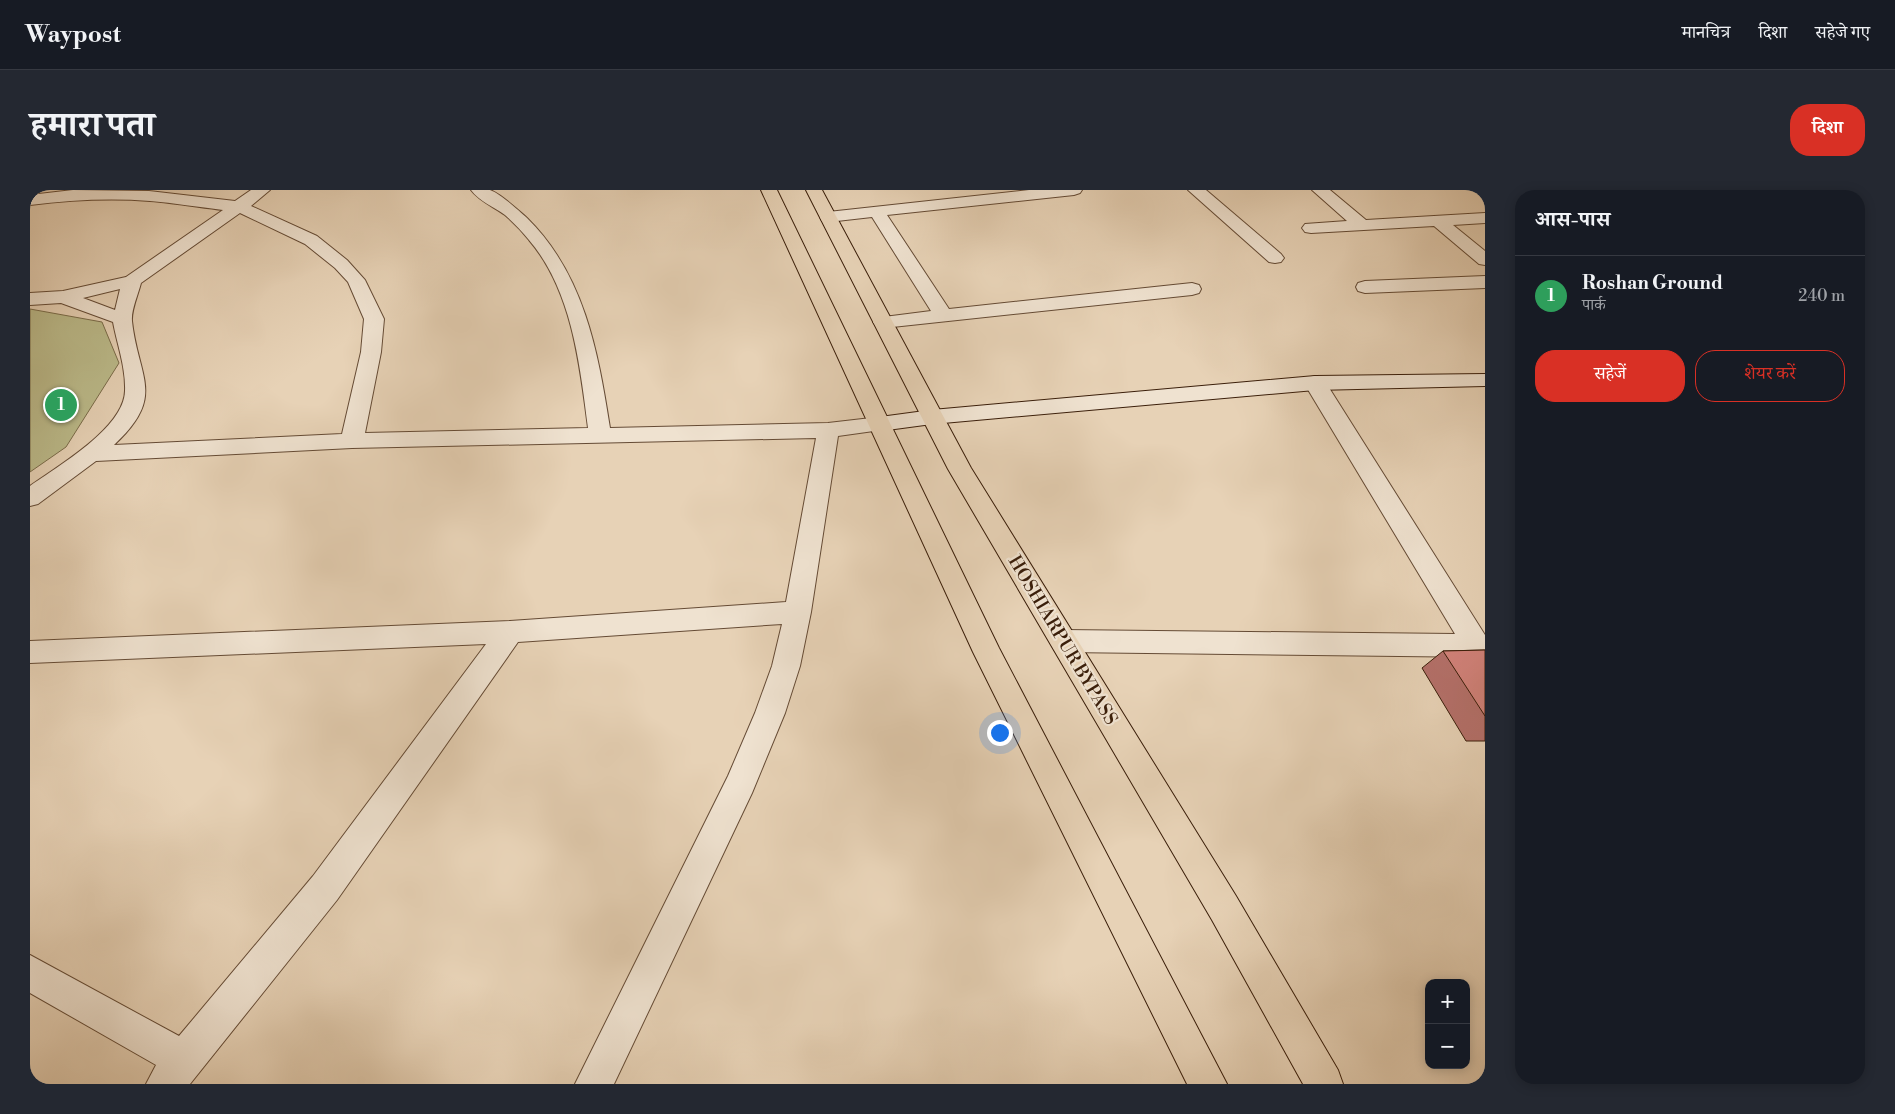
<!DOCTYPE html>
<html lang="hi">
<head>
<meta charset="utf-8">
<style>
	:root { --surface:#171b24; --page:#242831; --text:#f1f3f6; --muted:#9ea1a6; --line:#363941; --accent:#d93025 }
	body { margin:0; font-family:"Libre Bodoni","Noto Serif Devanagari",serif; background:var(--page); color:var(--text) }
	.controls { position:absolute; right:15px; bottom:15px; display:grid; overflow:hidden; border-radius:10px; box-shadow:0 2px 12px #0003 }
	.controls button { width:45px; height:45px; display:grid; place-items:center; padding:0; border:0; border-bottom:1px solid var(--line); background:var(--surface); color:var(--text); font:25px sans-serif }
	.you { position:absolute; left:969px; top:542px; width:18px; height:18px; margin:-12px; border:4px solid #fff; border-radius:50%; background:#1a73e8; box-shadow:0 0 0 8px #1a73e833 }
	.badge { display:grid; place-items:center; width:32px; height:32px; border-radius:50%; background:var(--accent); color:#fff; font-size:16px; font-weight:700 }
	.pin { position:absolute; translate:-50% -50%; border:2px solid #fff; box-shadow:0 1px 5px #0006 }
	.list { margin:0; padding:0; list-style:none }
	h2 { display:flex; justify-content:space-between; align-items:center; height:65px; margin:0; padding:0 20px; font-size:21px }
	h2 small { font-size:16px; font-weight:400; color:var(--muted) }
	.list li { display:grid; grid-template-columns:32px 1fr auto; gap:15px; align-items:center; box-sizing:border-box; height:80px; padding:0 20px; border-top:1px solid var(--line) }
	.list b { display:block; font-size:19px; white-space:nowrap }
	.list p { margin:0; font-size:16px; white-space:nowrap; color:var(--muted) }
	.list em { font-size:16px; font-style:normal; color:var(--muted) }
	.actions { display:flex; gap:10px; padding:15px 20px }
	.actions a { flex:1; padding:11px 0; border:1px solid var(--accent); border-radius:20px; text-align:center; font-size:18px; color:var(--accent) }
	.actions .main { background:var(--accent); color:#fff }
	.map { position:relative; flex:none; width:1455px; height:894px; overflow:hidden; border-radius:20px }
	header { display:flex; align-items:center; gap:30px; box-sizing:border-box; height:70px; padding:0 25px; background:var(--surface); border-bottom:1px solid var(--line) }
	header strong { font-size:24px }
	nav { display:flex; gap:28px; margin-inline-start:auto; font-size:18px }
	.intro { display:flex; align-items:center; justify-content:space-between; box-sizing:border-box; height:120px; padding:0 30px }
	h1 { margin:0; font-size:35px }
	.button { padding:12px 22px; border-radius:20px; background:var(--accent); color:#fff; font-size:18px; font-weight:700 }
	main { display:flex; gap:30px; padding:0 30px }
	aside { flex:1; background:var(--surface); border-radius:20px; box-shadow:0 2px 12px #0003 }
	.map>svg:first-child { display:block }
	.green { fill:#bbba8a; stroke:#7a6c4a }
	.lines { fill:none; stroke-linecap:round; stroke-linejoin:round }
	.street-casing { stroke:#654b35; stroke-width:2 }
	.secondary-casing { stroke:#3a1e0a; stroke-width:2 }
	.highway-casing { stroke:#3a1e0a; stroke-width:2 }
	.street { fill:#efe2d0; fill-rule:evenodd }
	.secondary { fill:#efe2d0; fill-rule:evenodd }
	.highway { fill:#e7d2b6; fill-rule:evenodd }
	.wall { fill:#b5716b; stroke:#3a1e0a }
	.building { fill:#d3837c; stroke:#3a1e0a }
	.labels { text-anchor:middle; stroke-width:4.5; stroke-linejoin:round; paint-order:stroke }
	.street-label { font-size:18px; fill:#3a1e0a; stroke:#efe2d0 }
</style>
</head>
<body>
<header>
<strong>Waypost</strong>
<nav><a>मानचित्र</a><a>दिशा</a><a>सहेजे गए</a></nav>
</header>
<div class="intro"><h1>हमारा पता</h1><a class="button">दिशा</a></div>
<main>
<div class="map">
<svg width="1455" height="894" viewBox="0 0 1455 894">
	<rect width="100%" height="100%" fill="#e7d2b6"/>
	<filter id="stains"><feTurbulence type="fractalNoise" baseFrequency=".004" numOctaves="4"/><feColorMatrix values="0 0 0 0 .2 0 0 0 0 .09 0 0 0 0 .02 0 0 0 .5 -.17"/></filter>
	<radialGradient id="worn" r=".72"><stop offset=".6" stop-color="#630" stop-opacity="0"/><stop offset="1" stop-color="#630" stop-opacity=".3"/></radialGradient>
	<path class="green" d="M 0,119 L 72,132 L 89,173 L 36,257 L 0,282 Z"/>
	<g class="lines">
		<g class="street-casing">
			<g id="street">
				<path d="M 43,0 L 119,1 L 205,11 L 221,0 L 240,0 L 221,16 L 287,46 L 317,70 L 335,90 L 354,129 L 351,162 L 335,243 L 558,238 C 550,175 542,100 499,50 C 492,41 483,32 475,25 C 464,17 449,11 441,0 C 446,0 455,0 460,0 C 471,4 488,20 497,28 C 554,84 568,161 580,238 L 798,233 L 850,227 L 858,229 L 861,234 L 858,239 L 808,246 L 781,422 L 770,476 L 755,523 L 722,603 L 584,894 L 545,894 L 698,586 L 725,523 L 742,476 L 752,434 L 488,452 L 307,710 L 160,894 L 116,894 L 126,875 L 0,803 L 0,765 L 149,846 L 283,686 L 456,454 L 0,473 L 0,451 L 480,431 L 756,412 L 786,248 L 322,258 L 66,271 L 8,314 L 0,316 L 0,296 C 28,276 94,238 95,201 C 96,178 87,154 83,132 L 31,113 L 0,115 L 0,103 L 33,101 L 96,87 L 193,20 C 168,17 144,13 120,11 C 80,8 40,10 0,15 L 0,5 ZM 210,23 L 275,54 L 305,78 L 318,92 L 334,129 L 331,162 L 312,244 L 84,255 C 137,206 108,188 102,131 C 101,120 108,105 111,93 ZM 90,99 L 85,120 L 53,108 Z"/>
				<path d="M 999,0 L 1052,0 L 1050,3 L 1044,5 L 857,25 L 919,119 L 1162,93 L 1169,95 L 1171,99 L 1169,103 L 1162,105 L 853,138 L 846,136 L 843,132 L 846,128 L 901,121 L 842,27 L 798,32 L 792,31 L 790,27 L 792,23 L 798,22 Z"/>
				<path d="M 1158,0 L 1176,0 L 1251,64 L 1254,68 L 1251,72 L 1245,73 L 1239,72 Z"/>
				<path d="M 1282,0 L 1300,0 L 1336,30 L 1455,23 L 1455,33 L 1423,35 L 1455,61 L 1455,75 L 1449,74 L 1404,36 L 1281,43 L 1275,42 L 1272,38 L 1275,34 L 1317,31 Z"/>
				<path d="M 1455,86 L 1455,98 L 1335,103 L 1328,101 L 1326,97 L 1328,93 L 1335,91 Z"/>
				<path d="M 1285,186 L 1292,188 L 1296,193 L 1455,445 L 1455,467 L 1034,462 L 1024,459 L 1020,451 L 1024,443 L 1034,440 L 1425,444 L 1274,193 L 1278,188 Z"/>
			</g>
		</g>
		<g class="secondary-casing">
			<path id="secondary" d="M 1455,184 L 1455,196 L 1285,200 L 902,234 L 850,241 L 842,239 L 839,234 L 842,229 L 850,227 L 902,220 L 1285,186 Z"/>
		</g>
		<g class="highway-casing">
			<g id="highway">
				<path d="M 731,0 L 747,0 L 969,458 L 1197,894 L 1157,894 L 943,462 Z"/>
				<path d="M 776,0 L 792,0 L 941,278 L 1206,706 L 1308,880 L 1313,894 L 1273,894 L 1182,730 L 918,279 Z"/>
			</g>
		</g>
		<use href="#street" class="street"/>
		<use href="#secondary" class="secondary"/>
		<use href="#highway" class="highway"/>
	</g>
	<path class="wall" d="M 1455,460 L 1455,551 L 1436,551 L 1392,478 L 1413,461 Z"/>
	<path class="building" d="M 1455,460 L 1455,526 L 1413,461 Z"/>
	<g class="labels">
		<g class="street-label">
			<text transform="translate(1033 450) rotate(59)" y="6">HOSHIARPUR BYPASS</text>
		</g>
	</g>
	<rect width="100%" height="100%" filter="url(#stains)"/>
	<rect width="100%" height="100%" fill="url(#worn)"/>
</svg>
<div class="controls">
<button>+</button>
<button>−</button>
</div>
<div class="you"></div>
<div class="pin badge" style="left:31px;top:215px;background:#2e9e5b">1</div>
</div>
<aside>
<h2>आस-पास<small></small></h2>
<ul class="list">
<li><span class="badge" style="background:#2e9e5b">1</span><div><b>Roshan Ground</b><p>पार्क</p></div><em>240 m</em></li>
</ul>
<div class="actions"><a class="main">सहेजें</a><a>शेयर करें</a></div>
</aside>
</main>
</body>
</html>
